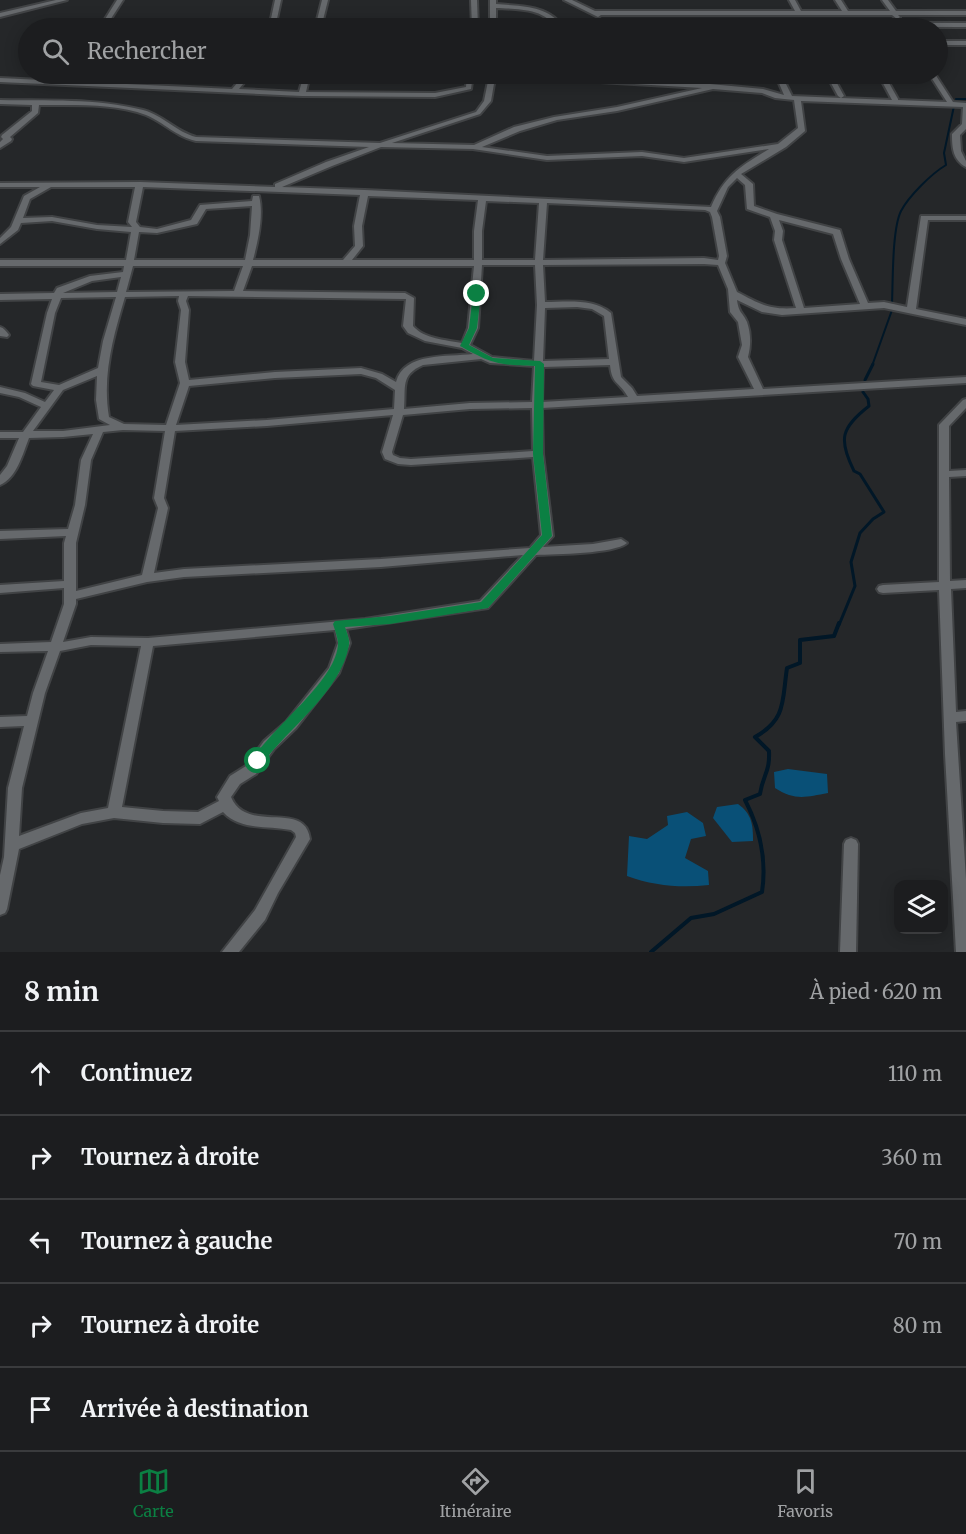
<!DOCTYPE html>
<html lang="fr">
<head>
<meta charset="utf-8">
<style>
	:root { --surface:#1c1d1f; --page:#252628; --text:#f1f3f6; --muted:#a0a2a4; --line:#3a3b3d; --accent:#0b8043 }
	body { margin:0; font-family:Merriweather,serif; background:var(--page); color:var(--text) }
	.controls { position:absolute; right:18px; bottom:18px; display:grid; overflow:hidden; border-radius:12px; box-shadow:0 3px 15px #0003 }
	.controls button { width:54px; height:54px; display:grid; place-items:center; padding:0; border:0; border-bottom:2px solid var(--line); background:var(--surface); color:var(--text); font:30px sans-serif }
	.stop { position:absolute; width:18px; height:18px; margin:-14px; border:4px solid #0b8043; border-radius:50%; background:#fff }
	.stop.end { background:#0b8043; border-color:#fff; box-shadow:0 2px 6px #0008 }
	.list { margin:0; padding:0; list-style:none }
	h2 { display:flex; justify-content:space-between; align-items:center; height:78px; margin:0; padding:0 24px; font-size:26px }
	h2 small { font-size:20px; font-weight:400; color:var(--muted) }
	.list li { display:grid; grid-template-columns:39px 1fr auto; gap:18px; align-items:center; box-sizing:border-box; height:84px; padding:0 24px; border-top:2px solid var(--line) }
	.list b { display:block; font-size:22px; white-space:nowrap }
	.list em { font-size:20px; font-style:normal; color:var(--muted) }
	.icon { flex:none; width:33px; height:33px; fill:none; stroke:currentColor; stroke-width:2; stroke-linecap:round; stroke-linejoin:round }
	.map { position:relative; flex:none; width:966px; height:952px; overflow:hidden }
	.search { position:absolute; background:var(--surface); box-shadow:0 3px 15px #0003; left:18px; right:18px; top:18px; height:66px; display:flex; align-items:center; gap:15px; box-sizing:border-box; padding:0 21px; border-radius:33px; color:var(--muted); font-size:22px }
	.sheet { height:498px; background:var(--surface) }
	nav { display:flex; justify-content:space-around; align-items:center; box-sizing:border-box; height:84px; border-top:2px solid var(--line); background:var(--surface); font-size:16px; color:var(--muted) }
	nav a { display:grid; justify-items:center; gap:3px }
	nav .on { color:var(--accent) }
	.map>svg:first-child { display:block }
	.green { fill:#095077 }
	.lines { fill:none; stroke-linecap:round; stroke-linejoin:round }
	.stream-far2 { stroke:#011727; stroke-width:2 }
	.stream-far1 { stroke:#011727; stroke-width:3 }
	.stream { stroke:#011727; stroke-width:4 }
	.minor-casing { stroke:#414345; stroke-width:4 }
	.minor { fill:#66696c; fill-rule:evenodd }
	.route { fill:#0b8043 }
</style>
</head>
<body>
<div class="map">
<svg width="966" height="952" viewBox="0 0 966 952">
	<rect width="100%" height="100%" fill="#252729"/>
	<g class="green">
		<path d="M 788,769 L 827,774 L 828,793 C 806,797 795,801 775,788 L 774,772 Z"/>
		<path d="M 738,804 C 752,814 753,825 753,841 L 732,842 L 713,818 L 717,807 Z"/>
		<path d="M 687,812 L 703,823 L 706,836 L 691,839 L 685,858 L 708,871 L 709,885 C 681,888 654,886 627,876 L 629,836 L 647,839 L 668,825 L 667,816 Z"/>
	</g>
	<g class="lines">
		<g class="stream-far2">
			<path d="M 956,99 L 966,99"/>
			<path d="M 892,303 C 893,281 892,229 901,211 C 909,196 931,174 946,165 L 944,153 L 954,106"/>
			<path d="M 872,366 L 892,310"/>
		</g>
		<g class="stream-far1">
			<path d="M 865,380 L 873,364"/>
			<path d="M 839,625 L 855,586 L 851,562 L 860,533 L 873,519 L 884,512 L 860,474 L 854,471 C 838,439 841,428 869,406 L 868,399 L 863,392"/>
		</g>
		<path class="stream" d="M 651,952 L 691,918 L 714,914 L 762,892 C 767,859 760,829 745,800 L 760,794 C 763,774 770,773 769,751 L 755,737 C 787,719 782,700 787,668 L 800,663 L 800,640 L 834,636 L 839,623"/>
		<g class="minor-casing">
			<g id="minor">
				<path d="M 56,0 L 67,0 L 0,17 L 0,13 Z"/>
				<path d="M 117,0 L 123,0 L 105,28 L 101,28 L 100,27 Z"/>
				<path d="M 275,0 L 281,0 L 275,28 L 269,28 Z"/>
				<path d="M 322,0 L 328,0 L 321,28 L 315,28 Z"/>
				<path d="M 471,0 L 477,0 L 478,28 L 472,28 Z"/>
				<path d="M 490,0 L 496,0 L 496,4 C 517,6 544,5 559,22 L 966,23 L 966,27 L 560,26 L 561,28 L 555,28 C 546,8 515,9 496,8 L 496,28 L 490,28 Z"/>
				<path d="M 564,0 L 572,0 L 595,11 L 795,11 L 789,0 L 795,0 L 801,11 L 842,11 L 835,0 L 841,0 L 848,11 L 890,11 L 882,0 L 888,0 L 896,11 L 966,11 L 966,15 L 898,15 L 900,17 L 897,19 L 892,15 L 601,15 L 598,17 Z"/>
				<rect x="938" y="41" width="28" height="4"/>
				<path d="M 245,74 L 251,74 L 239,89 L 299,92 L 304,74 L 310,74 L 306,92 L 435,93 L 466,87 L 467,74 L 473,74 L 471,89 L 435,97 L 302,96 L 0,82 L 0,78 L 232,89 Z"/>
				<path d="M 487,74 L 532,74 L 710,84 L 763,89 L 784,95 L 775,74 L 781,74 L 792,96 L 841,98 L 838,96 L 826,74 L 832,74 L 844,96 L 841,98 L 892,100 L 878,74 L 884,74 L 898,99 L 898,100 L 947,102 L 929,74 L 935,74 L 953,102 L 966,103 L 966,129 L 960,135 L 961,151 L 966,161 L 966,167 C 953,160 952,148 952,134 L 962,124 L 963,107 L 801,101 L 805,131 L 786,147 L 741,174 L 753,184 L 754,206 L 777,214 L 840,230 L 849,259 L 868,303 L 884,302 L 907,307 L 921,216 L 966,216 L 966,220 L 928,220 L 916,309 L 966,319 L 966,325 L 884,308 L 782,315 L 762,312 L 737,300 C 739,314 742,311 747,322 C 751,334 751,345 748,357 L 763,389 L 966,377 L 966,383 L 542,408 L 543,454 L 553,536 L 543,547 L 593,544 L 621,539 L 627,543 C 614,554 555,554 536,555 L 488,608 L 346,629 L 350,643 L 339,673 L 296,728 L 274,749 L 256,774 L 240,784 L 231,797 C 247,835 305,799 310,839 L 278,893 L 265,920 L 239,952 L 222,952 L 255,910 L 296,837 L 295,833 L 291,830 C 267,825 241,831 223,812 L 200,824 L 163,823 L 114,818 L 82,824 L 19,849 L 7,909 L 5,913 L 0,915 L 0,875 L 4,857 L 8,788 L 24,726 L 0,727 L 0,717 L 27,716 L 33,693 L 48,651 L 0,652 L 0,644 L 51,642 L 64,604 L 64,588 L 0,593 L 0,585 L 64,581 L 64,543 L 66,536 L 0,539 L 0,531 L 68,529 L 75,505 L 81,460 L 93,434 L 63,437 L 29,438 C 23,453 17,478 0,485 L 0,475 L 7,466 L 19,438 L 0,438 L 0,432 L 23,432 L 41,407 L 19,397 L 0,393 L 0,387 L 25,393 L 45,402 L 54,390 L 33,386 L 31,384 L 47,313 L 52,299 L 0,300 L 0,294 L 54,293 L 57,288 L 90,276 L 123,272 L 124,266 L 0,266 L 0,260 L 126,260 L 131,232 L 97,229 L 52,221 L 21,223 L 18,230 L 0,244 L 0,238 L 11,227 L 24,196 L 40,187 L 0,187 L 0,183 L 140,182 L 275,187 L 275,184 L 326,162 L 369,147 L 196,141 C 175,136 165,123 146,115 C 116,103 72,105 39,105 L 38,113 L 10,137 L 12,139 L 11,141 L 0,148 L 0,142 L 3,139 L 1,137 L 2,135 L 32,111 L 32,105 L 0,104 L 0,100 C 47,101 96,98 143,110 C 163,115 176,132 196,137 L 380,143 L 476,112 L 484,101 L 489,76 ZM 495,78 L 532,78 L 702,88 L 617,107 L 554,117 L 514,127 L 474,145 L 392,143 L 480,114 L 491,101 ZM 713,89 L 762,93 L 775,98 L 794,100 L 798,128 L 778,144 L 684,158 L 642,152 L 547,156 L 482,147 L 520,131 L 557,120 L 617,111 ZM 381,147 L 473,149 L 547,160 L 642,156 L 684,162 L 769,149 C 740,167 725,175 711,207 L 365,190 L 282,187 L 332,166 ZM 737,178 L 745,185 L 747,209 L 770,217 L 775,231 L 774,240 L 796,308 C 769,310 760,304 737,292 L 725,263 L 727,256 L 720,217 L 717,211 L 728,187 ZM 51,187 L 135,187 L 128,222 L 132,227 L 97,225 L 52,217 L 23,218 L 30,199 ZM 143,187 L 360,195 L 354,226 L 355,246 L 343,260 L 253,260 C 258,241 264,215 259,196 L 253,196 L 252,201 L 200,205 L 191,220 L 157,229 L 140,227 L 136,222 ZM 368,196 L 478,200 L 474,231 L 474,260 L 352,260 L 363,246 L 362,226 ZM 486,201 L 539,203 L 535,260 L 482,260 L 482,231 ZM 547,203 L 705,210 L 710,212 L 712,217 L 719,256 L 718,260 L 704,258 L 543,260 ZM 252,206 L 250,235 L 245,260 L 134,260 L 139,232 L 157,233 L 197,224 L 206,209 ZM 779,220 L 833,234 L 841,259 L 860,304 L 804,308 L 782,240 L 783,231 ZM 704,264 L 718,265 L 728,289 L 730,312 L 738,322 L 742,345 L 738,357 L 754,389 L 637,396 L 632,388 L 621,377 L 611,313 C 593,298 567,302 545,302 L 543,265 ZM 482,265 L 535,265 L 537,305 L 534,361 L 492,357 L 470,345 L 478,328 ZM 133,266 L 243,266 L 234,291 L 126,292 ZM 252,266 L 474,266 L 468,328 L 462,343 C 446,340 424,339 413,326 L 414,298 L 405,293 L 243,291 ZM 121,277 L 117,292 L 63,293 L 92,281 ZM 179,296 L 178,301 L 181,310 L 175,362 L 180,383 L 166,425 L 124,424 L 109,417 C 102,376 113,337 125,297 ZM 188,296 L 404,299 L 406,299 L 403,326 L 408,333 L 425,341 L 462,348 L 473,354 C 448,357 404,352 396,382 L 382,374 L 361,368 L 275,372 L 189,380 L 185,362 L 189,310 L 186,301 ZM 116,297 L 103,341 L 98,368 L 59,385 L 41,382 L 55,313 L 61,298 ZM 577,307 L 592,309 L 604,316 L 609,359 L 543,361 L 545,308 ZM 481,359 L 490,363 L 534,366 L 532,402 L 470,403 L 404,409 C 406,387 400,375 423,365 ZM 610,365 C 612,385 619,381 628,397 L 542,402 L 543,367 ZM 361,374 L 376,378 L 395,390 L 394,409 L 267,420 L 176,425 L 189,386 L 275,378 ZM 97,376 L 96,400 L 99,419 L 110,425 L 63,431 L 33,431 L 63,390 ZM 532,408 L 533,451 L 411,459 L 400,458 L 393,455 L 392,452 L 403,415 L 470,409 ZM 393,415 L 382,452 L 385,459 L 398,464 L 411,465 L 533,457 L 541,535 L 530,548 L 381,559 L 184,569 L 154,573 L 168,508 L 164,498 L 175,431 L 267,426 ZM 123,430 L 165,431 L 154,498 L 158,508 L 142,575 L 76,591 L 76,543 L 85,505 L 91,460 L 103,432 ZM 523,555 L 480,601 L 365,619 L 148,638 L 91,637 L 63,642 L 76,604 L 76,599 L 147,582 L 184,577 L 381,567 ZM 335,630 L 338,643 L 329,668 L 286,722 L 264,741 L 246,766 L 230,776 L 217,797 L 219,801 L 198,812 L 163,811 L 122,807 L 153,646 ZM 91,645 L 141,646 L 108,808 L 81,813 L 19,836 L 22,788 L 45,693 L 60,651 Z"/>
				<path d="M 0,327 C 4,328 6,331 9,335 L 7,337 L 0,336 Z"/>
				<path d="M 966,399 L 966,408 L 949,426 L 949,471 L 966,470 L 966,476 L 949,477 L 950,581 L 966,580 L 966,588 L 951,589 L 956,712 L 966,711 L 966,721 L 956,722 L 966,879 L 966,952 L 956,952 L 945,754 L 939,590 L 883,593 L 879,592 L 877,589 L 879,586 L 883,585 L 939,582 L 939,425 L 963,400 Z"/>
				<path d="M 851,838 L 856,840 L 858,844 L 856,952 L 840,952 L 844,844 L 846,840 Z"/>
			</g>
		</g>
		<use href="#minor" class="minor"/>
	</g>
	<path class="route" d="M 477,292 L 481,294 L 477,328 L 469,345 L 493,358 L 540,361 L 544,364 L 543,454 L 552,536 L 488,608 L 390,624 L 345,627 C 347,633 350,640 349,645 C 341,692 288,728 262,764 L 253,764 L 252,761 C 270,728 339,680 338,642 C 337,636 335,630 333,624 L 335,621 L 390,616 L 481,602 L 542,535 L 533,454 L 535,366 C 500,365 492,364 462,347 L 460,346 L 469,328 L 473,294 Z"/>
</svg>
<div class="controls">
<button><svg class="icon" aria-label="layers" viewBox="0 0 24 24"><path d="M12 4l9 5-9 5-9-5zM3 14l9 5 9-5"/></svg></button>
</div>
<div class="stop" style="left:258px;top:761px"></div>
<div class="stop end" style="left:477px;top:294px"></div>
<div class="search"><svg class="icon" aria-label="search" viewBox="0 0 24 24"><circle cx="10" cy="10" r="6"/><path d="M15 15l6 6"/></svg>Rechercher</div>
</div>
<section class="sheet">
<h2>8 min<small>À pied · 620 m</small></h2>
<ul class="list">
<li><svg class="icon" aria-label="ahead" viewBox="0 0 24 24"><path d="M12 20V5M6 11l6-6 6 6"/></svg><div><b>Continuez</b></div><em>110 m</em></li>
<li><svg class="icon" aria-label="right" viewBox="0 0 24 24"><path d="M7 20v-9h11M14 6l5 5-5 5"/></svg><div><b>Tournez à droite</b></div><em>360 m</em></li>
<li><svg class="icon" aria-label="left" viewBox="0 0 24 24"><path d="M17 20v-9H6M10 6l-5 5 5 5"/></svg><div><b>Tournez à gauche</b></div><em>70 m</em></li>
<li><svg class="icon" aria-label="right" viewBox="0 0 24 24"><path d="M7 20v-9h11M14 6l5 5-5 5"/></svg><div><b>Tournez à droite</b></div><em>80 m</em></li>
<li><svg class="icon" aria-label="arrive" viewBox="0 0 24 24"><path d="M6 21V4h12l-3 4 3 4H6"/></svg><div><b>Arrivée à destination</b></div></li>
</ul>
</section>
<nav>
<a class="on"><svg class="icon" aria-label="map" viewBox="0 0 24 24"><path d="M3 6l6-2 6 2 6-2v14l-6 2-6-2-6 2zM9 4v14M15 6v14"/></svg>Carte</a>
<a><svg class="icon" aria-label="directions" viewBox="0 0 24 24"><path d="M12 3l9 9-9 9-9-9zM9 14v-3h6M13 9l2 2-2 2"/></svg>Itinéraire</a>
<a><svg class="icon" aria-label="saved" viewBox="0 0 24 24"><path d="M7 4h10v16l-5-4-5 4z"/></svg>Favoris</a>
</nav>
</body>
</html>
